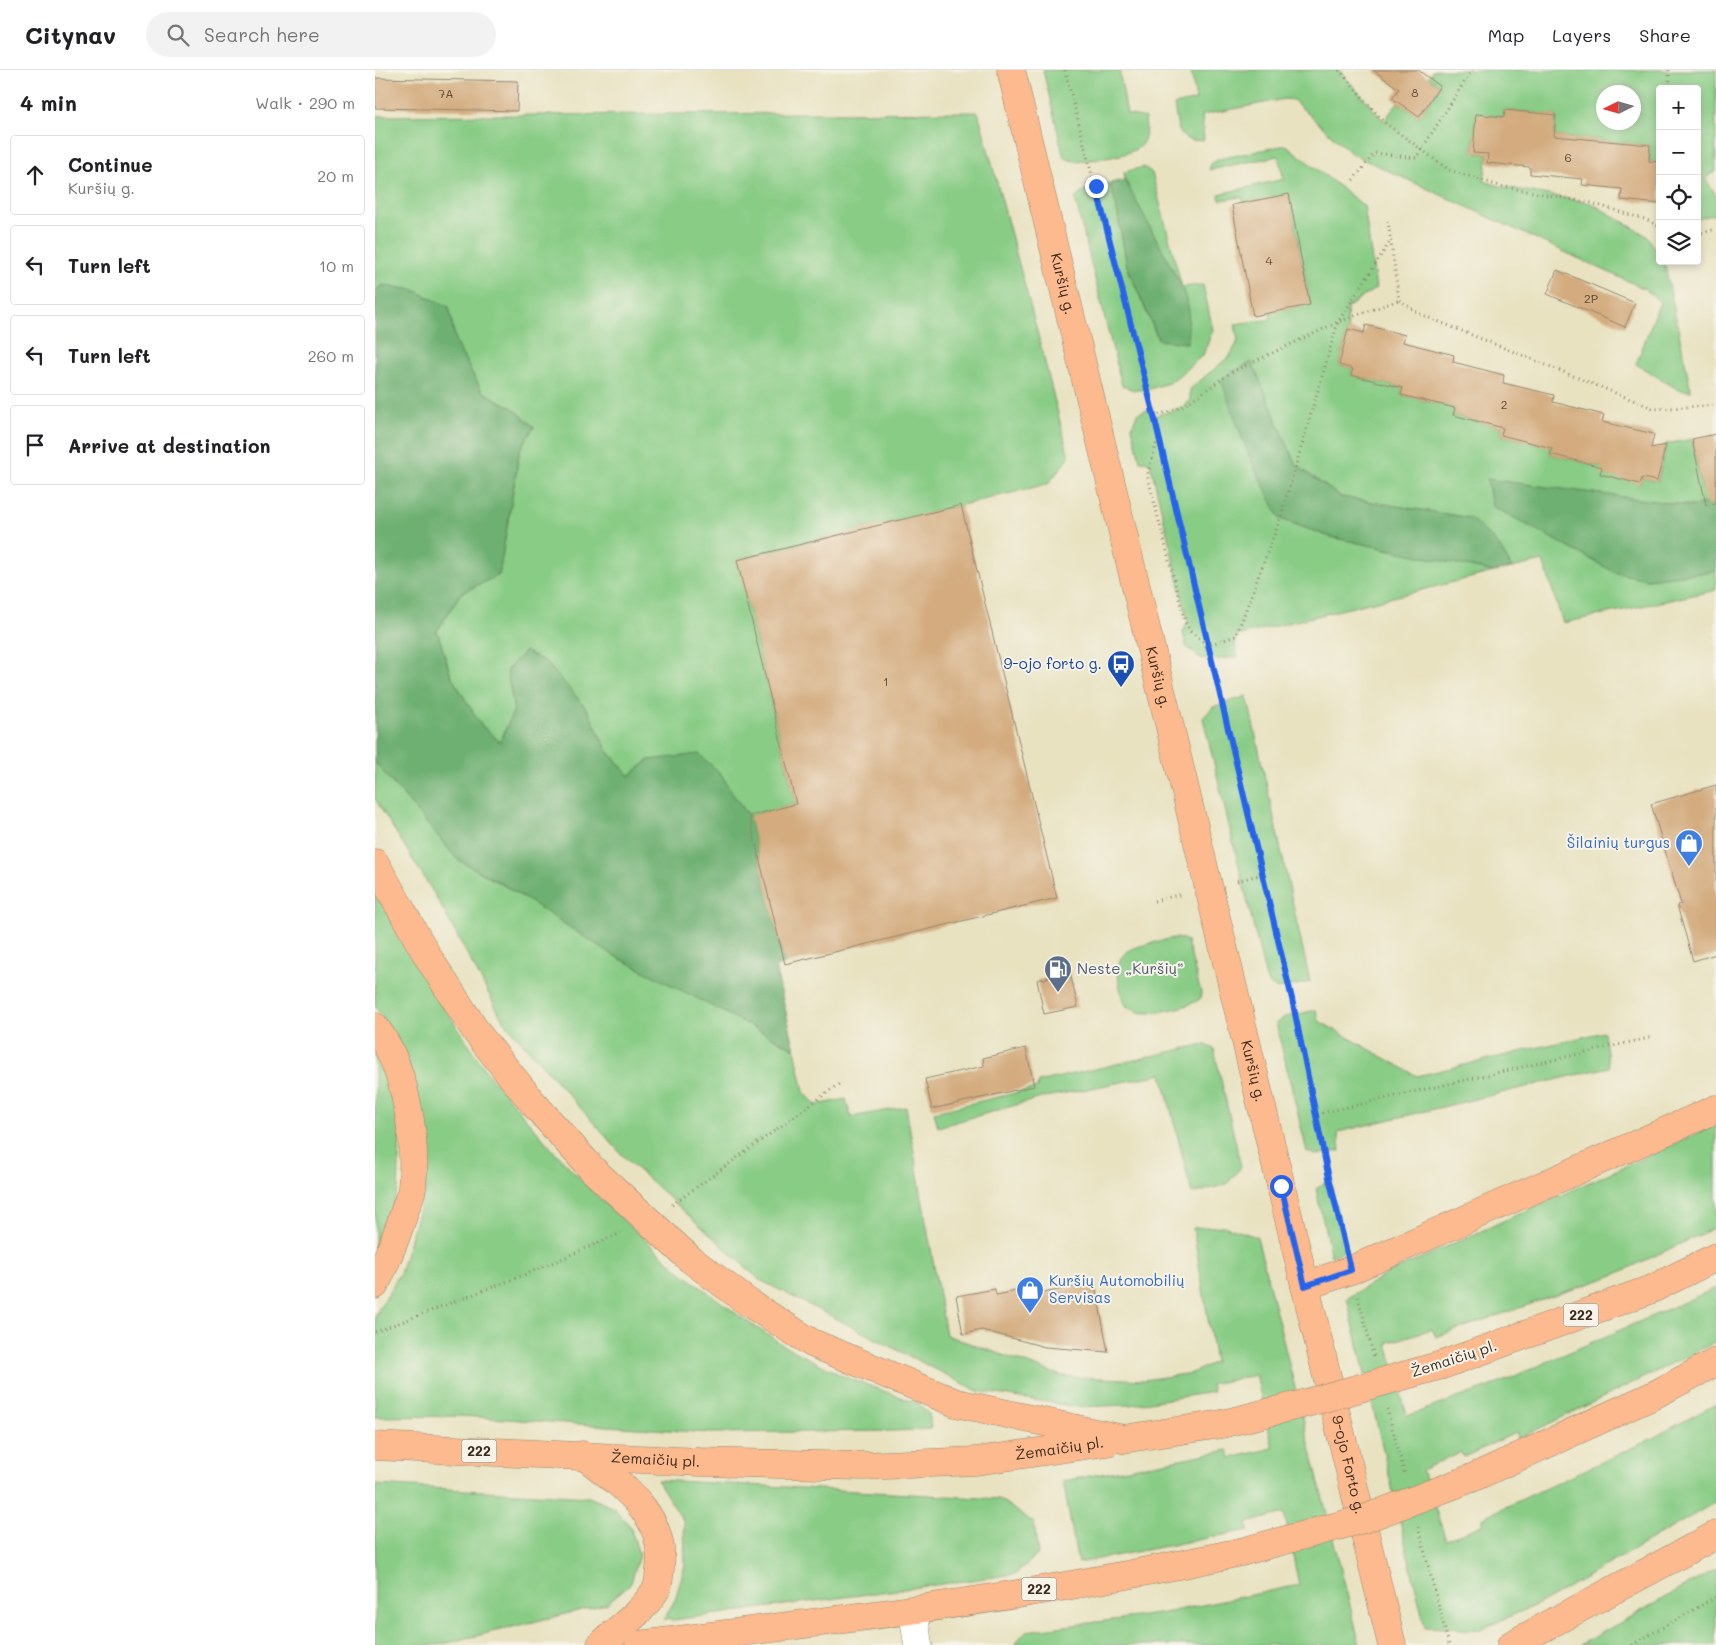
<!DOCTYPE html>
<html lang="en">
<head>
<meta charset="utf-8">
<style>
	:root { --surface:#fff; --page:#f2f2f2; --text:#202124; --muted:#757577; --line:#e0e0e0 }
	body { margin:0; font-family:Mali,sans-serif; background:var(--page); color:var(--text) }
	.controls { position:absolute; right:15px; top:15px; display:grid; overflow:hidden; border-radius:5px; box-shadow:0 2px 8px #0003 }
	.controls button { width:45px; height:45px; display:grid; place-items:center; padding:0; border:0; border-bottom:1px solid var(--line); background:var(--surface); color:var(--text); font:25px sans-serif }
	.compass { position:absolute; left:1221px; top:15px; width:45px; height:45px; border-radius:50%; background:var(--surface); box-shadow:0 2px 8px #0003; rotate:265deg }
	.stop { position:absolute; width:15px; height:15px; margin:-11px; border:4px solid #2563eb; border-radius:50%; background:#fff }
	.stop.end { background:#2563eb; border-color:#fff; box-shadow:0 1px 5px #0008 }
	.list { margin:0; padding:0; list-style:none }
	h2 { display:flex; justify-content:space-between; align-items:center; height:65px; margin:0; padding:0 20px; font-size:21px }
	h2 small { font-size:16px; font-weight:400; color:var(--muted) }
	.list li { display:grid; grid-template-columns:32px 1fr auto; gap:15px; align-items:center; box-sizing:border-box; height:80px; margin:0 10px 10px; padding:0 10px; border:1px solid var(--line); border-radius:5px }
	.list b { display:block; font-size:19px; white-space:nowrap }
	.list p { margin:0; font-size:16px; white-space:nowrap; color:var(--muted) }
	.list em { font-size:16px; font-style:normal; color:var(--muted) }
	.icon { flex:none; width:28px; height:28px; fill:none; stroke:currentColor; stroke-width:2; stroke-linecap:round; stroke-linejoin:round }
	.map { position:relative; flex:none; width:1341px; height:1575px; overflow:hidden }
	header { display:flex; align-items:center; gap:30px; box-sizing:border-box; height:70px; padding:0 25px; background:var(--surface); border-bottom:1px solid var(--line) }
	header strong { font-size:24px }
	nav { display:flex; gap:28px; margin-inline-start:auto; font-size:18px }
	.search { width:350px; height:45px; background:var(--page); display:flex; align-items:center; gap:12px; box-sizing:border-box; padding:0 18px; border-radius:28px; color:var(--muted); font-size:19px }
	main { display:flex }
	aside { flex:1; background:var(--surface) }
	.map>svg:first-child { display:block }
	.green { fill:#88cc85; stroke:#627b52; fill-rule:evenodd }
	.forest { fill:#6eb072; stroke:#546d48 }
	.building { fill:#d3ab7e }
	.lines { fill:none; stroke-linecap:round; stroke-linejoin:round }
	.minor-casing { stroke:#928670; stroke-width:29 }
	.major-casing { stroke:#928670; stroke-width:29 }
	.highway-casing { stroke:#928670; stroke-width:29 }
	.path { stroke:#928670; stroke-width:3; stroke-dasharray:1 4; stroke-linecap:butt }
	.minor { stroke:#fff; stroke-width:28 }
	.major { stroke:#fcba8e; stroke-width:28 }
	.highway { stroke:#fcba8e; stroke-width:28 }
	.major-bridge-casing { stroke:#928670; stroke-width:29; stroke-linecap:butt }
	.major-bridge { stroke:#fcba8e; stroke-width:28 }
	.route { stroke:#2563eb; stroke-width:6 }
	.labels { text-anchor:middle; stroke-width:4; stroke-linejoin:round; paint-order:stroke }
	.number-label { font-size:12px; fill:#614a36 }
	.shield { fill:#f7f3e8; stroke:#73665b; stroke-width:1 }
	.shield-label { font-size:14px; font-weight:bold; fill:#3b2a1e }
	.street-label { font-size:15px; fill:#3b2a1e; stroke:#f7f3e8 }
	.transit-label { font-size:15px; fill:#164399; stroke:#f7f3e8; text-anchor:end }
	.shop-label { font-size:15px; fill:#366cbe; stroke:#f7f3e8; text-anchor:end }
	.service-label { font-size:15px; fill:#4e5e75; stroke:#f7f3e8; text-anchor:start }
</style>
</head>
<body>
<header>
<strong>Citynav</strong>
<div class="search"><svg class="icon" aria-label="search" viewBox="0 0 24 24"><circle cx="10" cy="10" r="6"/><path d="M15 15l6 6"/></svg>Search here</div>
<nav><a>Map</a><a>Layers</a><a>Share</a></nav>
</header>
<main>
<aside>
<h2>4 min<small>Walk · 290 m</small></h2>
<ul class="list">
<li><svg class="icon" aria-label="ahead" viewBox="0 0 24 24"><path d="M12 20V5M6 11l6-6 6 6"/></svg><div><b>Continue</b><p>Kuršių g.</p></div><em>20 m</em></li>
<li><svg class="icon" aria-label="left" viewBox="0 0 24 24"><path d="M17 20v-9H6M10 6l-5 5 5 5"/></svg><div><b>Turn left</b></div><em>10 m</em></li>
<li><svg class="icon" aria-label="left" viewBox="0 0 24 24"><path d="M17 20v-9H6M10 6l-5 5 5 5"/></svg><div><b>Turn left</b></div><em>260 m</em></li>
<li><svg class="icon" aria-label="arrive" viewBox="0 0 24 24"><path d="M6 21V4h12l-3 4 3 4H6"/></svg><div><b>Arrive at destination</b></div></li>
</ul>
</aside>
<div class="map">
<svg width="1341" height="1575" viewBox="0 0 1341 1575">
	<rect width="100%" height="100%" fill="#f7f3e8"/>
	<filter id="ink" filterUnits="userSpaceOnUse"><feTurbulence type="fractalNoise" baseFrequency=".02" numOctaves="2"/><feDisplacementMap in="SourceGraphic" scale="10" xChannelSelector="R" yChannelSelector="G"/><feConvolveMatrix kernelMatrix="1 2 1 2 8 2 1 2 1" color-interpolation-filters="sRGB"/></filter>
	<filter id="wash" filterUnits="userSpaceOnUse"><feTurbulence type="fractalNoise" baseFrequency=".0096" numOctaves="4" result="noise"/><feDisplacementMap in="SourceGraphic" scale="20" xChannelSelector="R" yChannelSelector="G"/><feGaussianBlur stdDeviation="1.12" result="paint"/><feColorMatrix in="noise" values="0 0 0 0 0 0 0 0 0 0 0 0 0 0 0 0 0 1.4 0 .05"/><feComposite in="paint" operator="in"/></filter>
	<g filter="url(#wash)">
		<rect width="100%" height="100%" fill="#e8e2c1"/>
		<g class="green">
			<path d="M 668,0 L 744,0 L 752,44 L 770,48 C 771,56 772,68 766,75 C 758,86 714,91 701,91 C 697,91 693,89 689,88 Z"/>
			<path d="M 816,0 L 964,0 L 1009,51 L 1023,32 L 1044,47 L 1065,16 L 1053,7 L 1058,0 L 1341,0 L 1341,101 L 1330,108 L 1341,125 L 1341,144 L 1322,149 L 1322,19 L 1285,19 L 1285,92 L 1274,91 L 1275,75 L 1179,66 L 1181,45 L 1130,40 L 1129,47 L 1101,45 L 1098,83 L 1113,84 L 1109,111 L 1125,116 L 1216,133 L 1272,166 L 1285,185 L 1285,191 L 1289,191 L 1316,321 L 1304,320 L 1261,294 L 1285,232 L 1270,219 L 977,84 L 918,30 L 910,29 L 827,45 L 829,70 C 801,74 803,57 799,35 L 821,30 ZM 1228,22 L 1258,22 L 1258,52 L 1228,52 Z"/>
			<path d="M 603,42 L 662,261 L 694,387 L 673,414 L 362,490 L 421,734 L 374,746 L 356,722 L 346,704 L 274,690 L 254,706 L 232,680 L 212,639 L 132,600 L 139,640 L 125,672 L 106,655 L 76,606 L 62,561 L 86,523 L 124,505 L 145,379 L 159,357 L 139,339 L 107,321 L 81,274 L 74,237 L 39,220 L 6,215 L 0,223 L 0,46 Z"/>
			<path d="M 911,75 L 989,136 L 1001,218 L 972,238 L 973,259 L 964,295 L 978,299 L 976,305 L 1028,318 L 1026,325 L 1080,338 L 1078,345 L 1128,358 L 1126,365 L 1177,378 L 1175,384 L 1227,397 L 1265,414 L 1267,408 L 1283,411 L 1291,374 L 1317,369 L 1327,418 L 1341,431 L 1317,436 L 1113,410 L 1117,436 L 1272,509 L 1341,501 L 1341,520 L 1188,553 L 1168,491 L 1137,498 L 1122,473 L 1095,448 L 966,427 L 921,395 L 877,293 L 905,449 L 956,467 L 1119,502 L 861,566 L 860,574 L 863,587 L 836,590 L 825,588 L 811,576 L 808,562 L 813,551 L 775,392 L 765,391 L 757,357 L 762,344 L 777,338 L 779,346 L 805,338 L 815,331 L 815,319 L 855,286 L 863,271 L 860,254 L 896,249 L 895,242 L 935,234 L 914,125 L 869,133 L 867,127 L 845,130 L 844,124 L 909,109 L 903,86 L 834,100 L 836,94 L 844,89 Z"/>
			<path d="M 769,97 L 777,103 L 807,217 L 828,215 L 838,260 L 828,285 L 796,312 L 772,320 L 759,320 L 747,316 L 700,129 L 708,121 L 735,113 L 741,135 L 752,196 L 783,269 L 811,273 L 807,217 L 750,110 L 749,102 Z"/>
			<path d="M 872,626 L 935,912 L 902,919 L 892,912 L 828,648 L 838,637 Z"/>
			<path d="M 0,692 L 82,789 L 351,942 L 420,979 L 429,1022 L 441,1035 L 471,1029 L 476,1047 L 531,1037 L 571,1265 L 687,1306 L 768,1310 L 817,1303 L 840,1292 L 818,1158 L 848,1156 L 882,1167 L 985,1575 L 641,1575 L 643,1570 L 651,1561 L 784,1544 L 924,1515 L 909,1443 L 872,1453 L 874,1460 L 703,1493 L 688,1411 L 853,1380 L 855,1388 L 898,1378 L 881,1305 L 836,1314 L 838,1322 L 755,1335 L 702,1337 L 603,1321 L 385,1210 L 249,1087 L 129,952 L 60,825 L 0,729 Z"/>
			<path d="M 0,821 L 41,894 L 113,1004 L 175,1077 L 225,1129 L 307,1203 L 370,1250 L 408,1275 L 468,1306 L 544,1334 L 554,1344 L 556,1359 L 519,1361 L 335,1363 L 87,1346 L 0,1347 L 0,1246 L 25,1203 L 50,1119 L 30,985 L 0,936 Z"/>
			<path d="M 799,868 L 808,869 L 812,871 L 826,923 L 825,929 C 815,937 784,943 771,943 C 763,943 755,939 749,934 C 733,877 749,880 799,868 Z"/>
			<path d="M 941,940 L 944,951 L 1042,1006 L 1229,962 L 1234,997 L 963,1062 L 965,1081 L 941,1085 L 932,1082 L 901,953 L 910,947 Z"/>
			<path d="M 829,974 L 839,979 L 866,1097 L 852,1114 L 817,1124 L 787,1004 L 666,1028 L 563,1057 L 559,1042 L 662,1018 L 663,1012 Z"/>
			<path d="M 0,984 L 6,993 L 25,1061 L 23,1119 L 7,1172 L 0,1185 Z"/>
			<path d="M 1341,1055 L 1341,1157 L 1239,1205 L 1061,1267 L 1057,1259 L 1012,1273 L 1032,1346 L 1122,1314 L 1341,1218 L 1341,1272 L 1143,1369 L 1142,1362 L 1089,1387 L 1085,1382 L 1047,1400 L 1071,1470 L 1107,1455 L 1107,1448 L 1274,1370 L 1341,1334 L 1341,1432 L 1170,1531 L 1104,1560 L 1050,1557 L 972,1228 L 1013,1203 Z"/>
			<path d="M 955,1109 L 971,1180 L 956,1186 L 941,1119 Z"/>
			<path d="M 282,1410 L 624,1429 L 659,1453 L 663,1484 L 641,1504 L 298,1550 L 289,1549 L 300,1530 L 310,1495 L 309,1452 Z"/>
			<path d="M 0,1415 L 214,1427 L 239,1438 L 255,1456 L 264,1485 L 256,1513 L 231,1534 L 64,1575 L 0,1575 Z"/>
			<path d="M 1341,1499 L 1341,1575 L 1205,1575 Z"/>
		</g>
		<g class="forest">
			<path d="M 750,110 L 807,217 L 814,240 L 812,273 L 784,270 L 752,196 L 741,135 L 735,113 Z"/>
			<path d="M 6,215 L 39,220 L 74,237 L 81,274 L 107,321 L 139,339 L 159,357 L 145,379 L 124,505 L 86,523 L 62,561 L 76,606 L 106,655 L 125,672 L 139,640 L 132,600 L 150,581 L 171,592 L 212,639 L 232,680 L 254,706 L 274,690 L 324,684 L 346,704 L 356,722 L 374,746 L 410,894 L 400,897 L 420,979 L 236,884 L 129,815 L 82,789 L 0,692 L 0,223 Z"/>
			<path d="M 877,292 L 921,395 L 966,427 L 1095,448 L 1122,473 L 1137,498 L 1119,502 L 956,467 L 905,449 L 874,386 L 846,310 L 857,302 Z"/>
			<path d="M 1112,409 L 1317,436 L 1341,431 L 1341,501 L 1272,509 L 1241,503 L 1117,436 Z"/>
		</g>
		<g id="blocks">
			<g class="building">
				<path d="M 998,0 L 1043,0 L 1065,16 L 1044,47 L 1017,28 L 1024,19 Z"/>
				<path d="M 0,8 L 143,11 L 142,41 L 0,38 Z"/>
				<path d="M 1130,40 L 1181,45 L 1179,66 L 1275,75 L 1274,91 L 1285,92 L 1285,134 L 1246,130 L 1247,119 L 1207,115 L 1208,109 L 1155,104 L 1155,97 L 1112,93 L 1113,84 L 1098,83 L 1101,44 L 1129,47 Z"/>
				<path d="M 914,124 L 935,235 L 878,246 L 857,135 Z"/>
				<path d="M 1182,200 L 1260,233 L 1250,257 L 1172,224 Z"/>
				<path d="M 991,255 L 1030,265 L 1028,272 L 1079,285 L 1078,292 L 1129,305 L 1128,313 L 1179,325 L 1178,332 L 1229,345 L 1227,352 L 1279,364 L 1276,378 L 1291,375 L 1282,411 L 1267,408 L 1265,414 L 1225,404 L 1227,397 L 1175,384 L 1177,378 L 1126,365 L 1128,358 L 1078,345 L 1080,338 L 1026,325 L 1028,318 L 976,305 L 978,299 L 964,295 L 973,259 L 989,263 Z"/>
				<path d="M 1341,364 L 1341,434 L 1331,435 L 1317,369 Z"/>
				<path d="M 586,435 L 682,828 L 410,894 L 374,746 L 421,734 L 362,490 Z"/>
				<path d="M 1341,715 L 1341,884 L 1318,891 L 1302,835 L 1306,834 L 1276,734 Z"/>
				<path d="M 695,903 L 703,937 L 669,944 L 662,910 Z"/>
				<path d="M 651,978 L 659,1016 L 557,1039 L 550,1009 L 609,996 L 608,988 Z"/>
				<path d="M 720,1213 L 733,1282 L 670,1277 L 607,1260 L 588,1264 L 581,1226 L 620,1219 L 621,1225 L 641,1221 L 642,1228 Z"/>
			</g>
		</g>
	</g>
	<g filter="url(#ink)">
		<use href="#blocks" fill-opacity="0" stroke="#928670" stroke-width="1"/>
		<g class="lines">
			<g class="minor-casing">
				<path id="minor" d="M 538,1540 L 543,1575"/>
			</g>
			<g class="major-casing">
				<g id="major">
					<path id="s1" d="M 636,0 L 1017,1575"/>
					<path d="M 930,1216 L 976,1200 L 1341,1039"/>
					<path d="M 1067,1295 L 1277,1219 L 1341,1187"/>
					<path d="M 748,1369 L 847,1354"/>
					<path d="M 1097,1408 L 1277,1326 L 1341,1292"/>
					<path d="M 461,1550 C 596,1533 732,1511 866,1482"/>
					<path d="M 1136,1575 L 1341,1465"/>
				</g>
			</g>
			<g class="highway-casing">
				<g id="highway">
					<path d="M 0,793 L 53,887 L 102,963 L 159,1034 L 217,1099 L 315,1189 L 374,1233 L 437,1273 L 528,1311 L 581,1333 L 748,1369"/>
					<path d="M 0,957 C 31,997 42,1068 37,1118 C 36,1125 32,1133 30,1140 C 22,1166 12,1190 0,1215"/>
					<path id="s2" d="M 0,1376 L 325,1392 L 488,1396 L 601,1391 L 732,1372"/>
					<path d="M 208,1385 C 246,1415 292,1444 285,1499 C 284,1506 284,1516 280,1521 C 268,1541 243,1559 226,1575"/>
					<path d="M 264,1575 L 461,1550"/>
				</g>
			</g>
			<g class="path">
				<path d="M 690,0 L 779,346 L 917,929 L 953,1099 L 970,1173"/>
				<path d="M 964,0 L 1009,52 L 1074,100 L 1125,116 L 1216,133 L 1272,150 L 1285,157"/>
				<path d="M 1294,0 L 1295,19"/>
				<path d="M 978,110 L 1000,83 L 1041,88 L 1097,0"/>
				<path d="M 1013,151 L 1024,230 L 1045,244 L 1280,339 L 1341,335"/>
				<path d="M 1322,164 L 1341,159"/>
				<path d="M 779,346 L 805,338 L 857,302 L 963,252 L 1024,230"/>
				<path d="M 783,369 L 773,401 L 773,408 L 810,552 L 816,562 L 833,575 L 861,566 L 905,449 L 963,252 L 1016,170"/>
				<path d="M 862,811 L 888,804"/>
				<path d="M 779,831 L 807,824"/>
				<path d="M 942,1044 L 1278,967"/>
				<path d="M 297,1135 L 464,1014"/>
				<path d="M 983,1227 L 999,1287"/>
				<path d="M 0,1262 L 149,1205 L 246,1163"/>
				<path d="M 1012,1339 L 1030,1405"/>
				<path d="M 1043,1457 L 1074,1575"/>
				<path d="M 1257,1575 L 1341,1527"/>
			</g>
			<use href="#minor" class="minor"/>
			<use href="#major" class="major"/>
			<use href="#highway" class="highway"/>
			<g class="major-bridge-casing">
				<g id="major-bridge">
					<path d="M 847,1354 L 928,1334 L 1067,1295"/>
					<path d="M 866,1482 L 989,1449 L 1097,1408"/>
				</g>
			</g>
			<use href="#major-bridge" class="major-bridge"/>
		</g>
	</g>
	<g class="lines" filter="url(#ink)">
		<path class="route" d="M 721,116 L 779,346 L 917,929 L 952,1099 L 976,1200 L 930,1216 L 906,1116"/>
	</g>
	<defs>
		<g id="bus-pin" transform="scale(1.4375)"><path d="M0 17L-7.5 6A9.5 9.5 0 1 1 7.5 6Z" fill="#1a4fb4" stroke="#f7f3e8"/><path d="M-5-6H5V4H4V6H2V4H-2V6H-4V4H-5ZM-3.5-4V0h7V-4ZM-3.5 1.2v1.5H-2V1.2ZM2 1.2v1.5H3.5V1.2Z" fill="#fff"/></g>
		<g id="shop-pin" transform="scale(1.4375)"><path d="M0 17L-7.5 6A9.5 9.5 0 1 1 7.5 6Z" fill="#3f7fe0" stroke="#f7f3e8"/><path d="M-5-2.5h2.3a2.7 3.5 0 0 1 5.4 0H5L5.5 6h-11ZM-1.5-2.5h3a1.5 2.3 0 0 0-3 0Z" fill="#fff"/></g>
		<g id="fuel-pin" transform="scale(1.4375)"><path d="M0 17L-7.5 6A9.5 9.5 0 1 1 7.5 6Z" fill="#5c6f8a" stroke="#f7f3e8"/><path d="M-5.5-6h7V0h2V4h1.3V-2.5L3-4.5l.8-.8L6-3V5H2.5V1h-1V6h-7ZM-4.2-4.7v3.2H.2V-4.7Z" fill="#fff"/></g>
	</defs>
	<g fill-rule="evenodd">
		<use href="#bus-pin" x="746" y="594"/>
		<use href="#shop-pin" x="1314" y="773"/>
		<use href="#fuel-pin" x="683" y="899"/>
		<use href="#shop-pin" x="655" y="1220"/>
	</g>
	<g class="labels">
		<g class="number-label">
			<text x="1040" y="27">8</text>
			<text x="71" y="28">7A</text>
			<text x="1193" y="92">6</text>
			<text x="894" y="195">4</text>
			<text x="1216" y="233">2P</text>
			<text x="1129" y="339">2</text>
			<text x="511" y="616">1</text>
		</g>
		<g class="shield">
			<rect x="1188.5" y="1233.5" width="35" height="23" rx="4"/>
			<rect x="86.5" y="1369.5" width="35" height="23" rx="4"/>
			<rect x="646.5" y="1507.5" width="35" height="23" rx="4"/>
		</g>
		<g class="shield-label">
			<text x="1206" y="1250">222</text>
			<text x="104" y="1386">222</text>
			<text x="664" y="1524">222</text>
		</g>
		<g class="street-label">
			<text dy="5" stroke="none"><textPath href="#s1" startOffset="220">Kuršių g.</textPath></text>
			<text dy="5" stroke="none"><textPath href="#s1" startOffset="625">Kuršių g.</textPath></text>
			<text dy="5" stroke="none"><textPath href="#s1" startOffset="1030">Kuršių g.</textPath></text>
			<text transform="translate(1079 1289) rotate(-18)" y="5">Žemaičių pl.</text>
			<text dy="5" stroke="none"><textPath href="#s2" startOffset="686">Žemaičių pl.</textPath></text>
			<text dy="5" stroke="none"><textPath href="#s2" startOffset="281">Žemaičių pl.</textPath></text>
			<text dy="5" stroke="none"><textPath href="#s1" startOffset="1435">9-ojo Forto g.</textPath></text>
		</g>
		<g class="transit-label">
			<text x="727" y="599">9-ojo forto g.</text>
		</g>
		<g class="shop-label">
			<text x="1295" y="778">Šilainių turgus</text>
			<text x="674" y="1216" text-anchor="start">Kuršių Automobilių<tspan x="674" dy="17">Servisas</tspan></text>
		</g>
		<g class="service-label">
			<text x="702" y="904">Neste „Kuršių“</text>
		</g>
	</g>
</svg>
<div class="controls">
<button>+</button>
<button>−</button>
<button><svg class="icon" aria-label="locate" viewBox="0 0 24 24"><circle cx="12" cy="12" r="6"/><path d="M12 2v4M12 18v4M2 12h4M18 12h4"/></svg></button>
<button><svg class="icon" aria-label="layers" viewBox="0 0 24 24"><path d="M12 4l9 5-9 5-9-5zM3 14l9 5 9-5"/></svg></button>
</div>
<svg class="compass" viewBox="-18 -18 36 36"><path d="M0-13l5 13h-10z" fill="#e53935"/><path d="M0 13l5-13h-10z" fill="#757577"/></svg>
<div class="stop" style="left:906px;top:1116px"></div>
<div class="stop end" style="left:721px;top:116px"></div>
</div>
</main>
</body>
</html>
